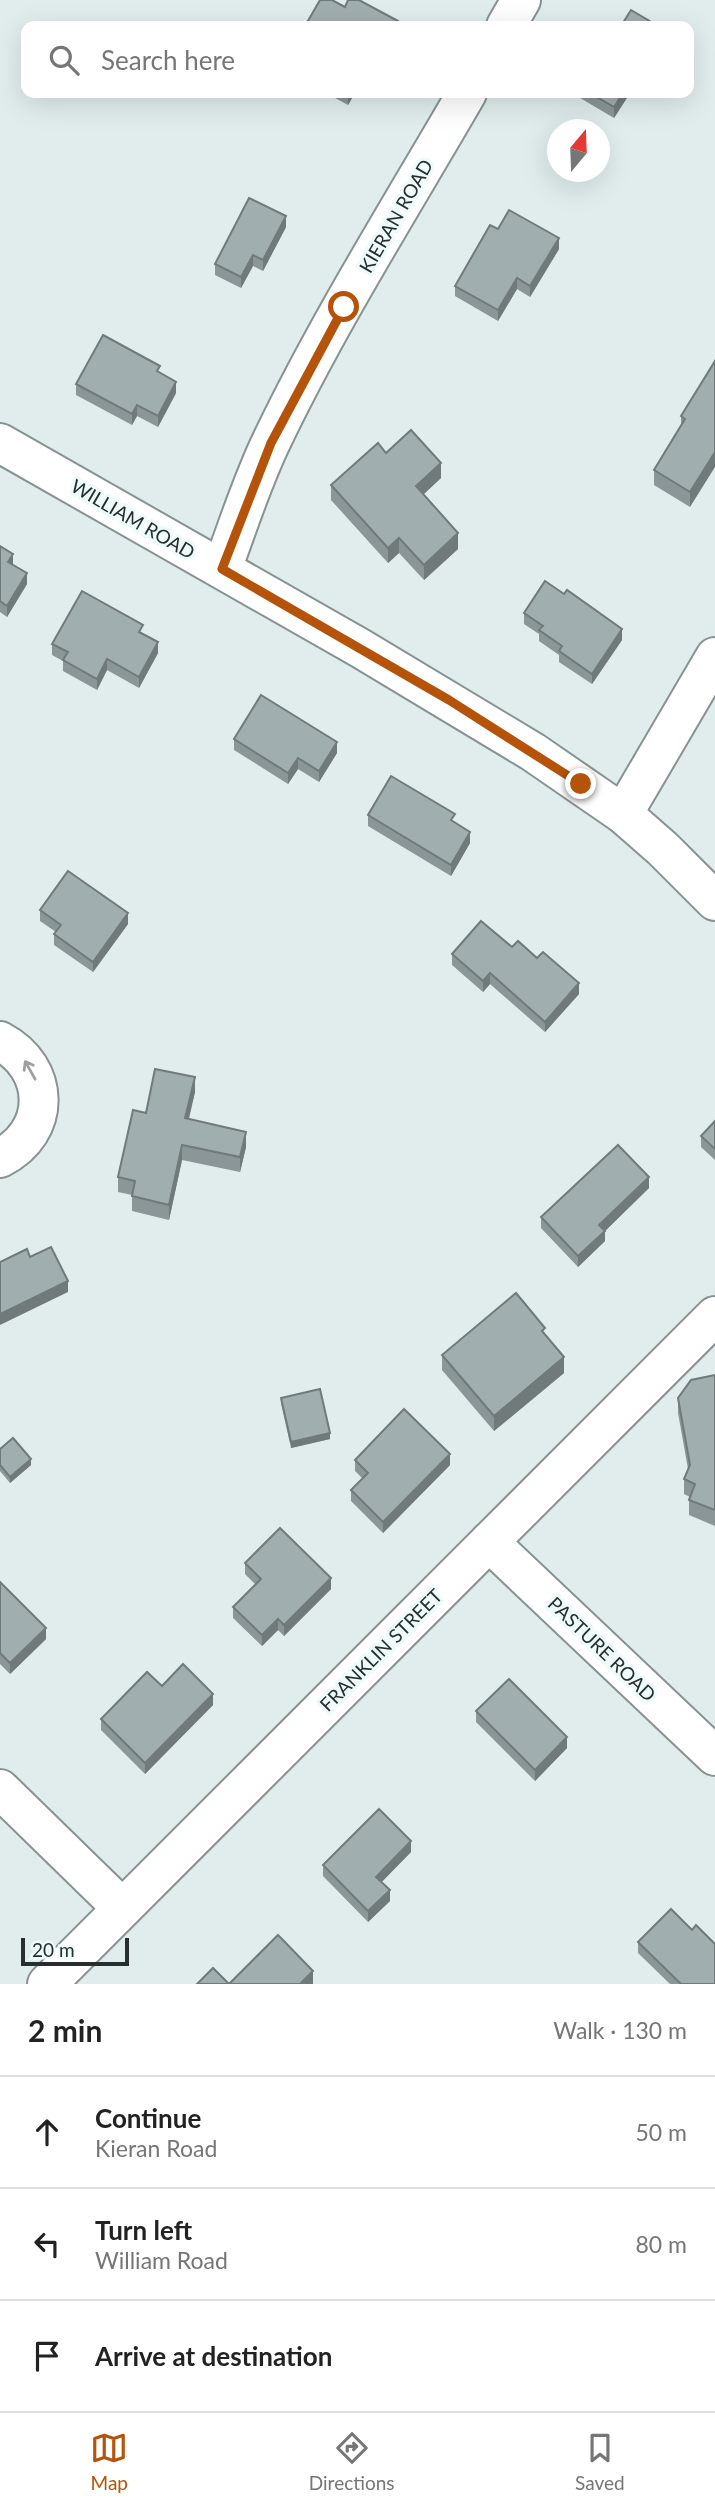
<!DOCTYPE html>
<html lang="en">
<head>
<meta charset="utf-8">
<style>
	:root { --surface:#fff; --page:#f6f6f6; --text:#222; --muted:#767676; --line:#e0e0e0; --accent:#b45309 }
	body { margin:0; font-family:Lato,sans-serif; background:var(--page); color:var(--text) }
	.compass { position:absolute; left:547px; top:119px; width:63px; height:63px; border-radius:50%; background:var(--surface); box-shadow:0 7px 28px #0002; rotate:19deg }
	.scale { position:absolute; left:21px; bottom:18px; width:108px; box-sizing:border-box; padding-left:7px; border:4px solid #282d2d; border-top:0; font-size:19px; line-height:24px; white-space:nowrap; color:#282d2d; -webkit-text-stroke:5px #edfbfa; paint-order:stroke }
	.stop { position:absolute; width:21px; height:21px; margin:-16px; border:5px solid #b45309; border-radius:50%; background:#fff }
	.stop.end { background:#b45309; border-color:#fff; box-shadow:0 2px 7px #0008 }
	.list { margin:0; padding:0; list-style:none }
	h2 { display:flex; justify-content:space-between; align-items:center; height:91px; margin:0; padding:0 28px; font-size:30px }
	h2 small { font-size:23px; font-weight:400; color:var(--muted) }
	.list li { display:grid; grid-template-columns:46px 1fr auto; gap:21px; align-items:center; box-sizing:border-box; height:112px; padding:0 28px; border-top:2px solid var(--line) }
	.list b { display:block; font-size:26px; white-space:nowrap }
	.list p { margin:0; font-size:23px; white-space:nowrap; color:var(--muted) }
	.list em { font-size:23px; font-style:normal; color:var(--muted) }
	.icon { flex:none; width:38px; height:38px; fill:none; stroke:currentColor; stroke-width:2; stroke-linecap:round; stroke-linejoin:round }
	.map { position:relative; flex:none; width:715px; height:1984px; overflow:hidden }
	.search { position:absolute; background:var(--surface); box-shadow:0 7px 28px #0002; left:21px; right:21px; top:21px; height:77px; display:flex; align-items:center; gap:18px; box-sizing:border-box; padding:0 24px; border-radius:14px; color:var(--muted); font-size:26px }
	.sheet { height:427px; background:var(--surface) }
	nav { display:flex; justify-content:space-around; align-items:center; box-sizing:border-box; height:98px; border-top:2px solid var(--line); background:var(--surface); font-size:19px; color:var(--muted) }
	nav a { display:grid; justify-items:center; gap:4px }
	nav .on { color:var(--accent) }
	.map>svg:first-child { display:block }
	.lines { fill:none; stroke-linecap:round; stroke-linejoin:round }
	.street-casing { stroke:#869392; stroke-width:42 }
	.secondary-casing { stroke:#869392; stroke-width:42 }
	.street { stroke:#fff; stroke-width:38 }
	.secondary { stroke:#fff; stroke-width:38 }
	.wall { fill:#8a9697 }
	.shaded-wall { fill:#717a7b }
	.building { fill:#a1aeb0; stroke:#717a7b; stroke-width:2 }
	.oneway { stroke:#9ea0a0 }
	.route { stroke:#b45309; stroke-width:9 }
	.labels { text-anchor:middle; stroke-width:7; stroke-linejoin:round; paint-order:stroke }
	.street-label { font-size:19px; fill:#282d2d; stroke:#edfbfa }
</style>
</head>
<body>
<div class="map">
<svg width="715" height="1984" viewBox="0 0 715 1984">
	<rect width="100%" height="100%" fill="#e0edec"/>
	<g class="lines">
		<g class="street-casing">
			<g id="street">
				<path d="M 506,26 L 521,0"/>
				<path d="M 0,443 L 360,648 L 533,752 L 623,814 L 663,849 L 715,901"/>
				<path d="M 222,569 C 238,526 252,481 272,440 C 329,321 401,207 467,93"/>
				<path d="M 623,814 L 715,657"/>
				<path d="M 0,1041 C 51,1068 52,1132 0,1158"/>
				<path d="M 489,1542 L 715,1756"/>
				<path d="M 0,1789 L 122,1908"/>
			</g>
		</g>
		<g class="secondary-casing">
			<path id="secondary" d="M 47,1984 L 715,1316"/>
		</g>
		<use href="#street" class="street"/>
		<use href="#secondary" class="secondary"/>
	</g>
	<g class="wall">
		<path d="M 326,93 L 355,93 L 348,105 Z"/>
		<path d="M 575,93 L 630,93 L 614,118 L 575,95 Z"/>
		<path d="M 286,227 L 263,271 L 253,266 L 241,288 L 215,275 L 215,264 Z"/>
		<path d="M 498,229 L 559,249 L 530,297 L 517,289 L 498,321 L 455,296 L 455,286 Z"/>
		<path d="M 715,361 L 690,507 L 654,485 L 654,470 L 681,426 L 681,416 Z"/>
		<path d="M 160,372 L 176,393 L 158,427 L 137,416 L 132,425 L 76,395 L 76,384 Z"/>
		<path d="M 386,453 L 441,478 L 423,495 L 458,549 L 424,580 L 399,553 L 388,563 L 331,500 L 331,485 Z"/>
		<path d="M 0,546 L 27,584 L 7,617 L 0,612 Z"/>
		<path d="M 524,613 L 622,640 L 592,684 L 559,662 L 559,655 L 539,641 L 539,634 L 524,624 Z"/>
		<path d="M 143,634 L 158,653 L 139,688 L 107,670 L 97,690 L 63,671 L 63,661 L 52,655 L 52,644 Z"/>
		<path d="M 234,739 L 337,753 L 319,782 L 298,769 L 288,784 L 234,750 Z"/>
		<path d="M 368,815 L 455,823 L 470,843 L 451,876 L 368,826 Z"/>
		<path d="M 40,910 L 128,924 L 93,972 L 54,945 L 54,934 L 56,932 L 40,921 Z"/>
		<path d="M 512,947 L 579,994 L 545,1032 L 490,984 L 483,992 L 452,965 L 452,954 Z"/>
		<path d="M 195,1092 L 189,1119 L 246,1147 L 240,1172 L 182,1160 L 169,1220 L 132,1211 L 132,1195 L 118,1192 L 118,1177 L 146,1113 Z"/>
		<path d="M 715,1121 L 715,1160 L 701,1147 L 701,1136 Z"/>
		<path d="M 649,1188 L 605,1231 L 605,1241 L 578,1267 L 541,1228 L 541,1217 Z"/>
		<path d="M 545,1335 L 564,1373 L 494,1431 L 442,1370 L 442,1355 Z"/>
		<path d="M 715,1375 L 715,1526 L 689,1515 L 689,1500 L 690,1497 L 684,1494 L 684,1479 L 688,1469 L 678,1413 L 678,1398 Z"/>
		<path d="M 281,1398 L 330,1439 L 291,1448 L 281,1403 Z"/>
		<path d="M 0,1449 L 31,1465 L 10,1483 L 0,1471 Z"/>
		<path d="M 355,1460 L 450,1465 L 383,1533 L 351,1501 L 351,1490 L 363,1479 L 355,1471 Z"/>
		<path d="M 245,1563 L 331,1589 L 284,1636 L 278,1630 L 262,1646 L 233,1618 L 233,1607 L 256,1585 L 245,1574 Z"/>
		<path d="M 0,1582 L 46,1639 L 10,1674 L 0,1664 Z"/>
		<path d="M 162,1686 L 213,1705 L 145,1774 L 101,1730 L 101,1719 Z"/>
		<path d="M 476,1711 L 567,1748 L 535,1781 L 476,1722 Z"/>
		<path d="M 411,1852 L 381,1882 L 390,1901 L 368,1922 L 323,1876 L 323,1865 Z"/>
		<path d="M 692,1930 L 715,1984 L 670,1984 L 638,1953 L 638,1942 Z"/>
	</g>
	<g class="shaded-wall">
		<path d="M 349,93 L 355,93 L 348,105 L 348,94 Z"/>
		<path d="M 623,93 L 630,93 L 614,118 L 614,107 Z"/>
		<path d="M 286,216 L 286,227 L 263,271 L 263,260 Z"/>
		<path d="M 559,238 L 559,249 L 530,297 L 530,286 Z"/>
		<path d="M 253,255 L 253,266 L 241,288 L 241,277 Z"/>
		<path d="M 517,278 L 517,289 L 498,321 L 498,310 Z"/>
		<path d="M 176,382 L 176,393 L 158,427 L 158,416 Z"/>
		<path d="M 137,405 L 137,416 L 132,425 L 132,414 Z"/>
		<path d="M 715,452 L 715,467 L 690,507 L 690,492 Z"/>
		<path d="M 441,463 L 441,478 L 416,501 L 416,486 Z"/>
		<path d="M 458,533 L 458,549 L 424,580 L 424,565 Z"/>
		<path d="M 399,538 L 399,553 L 388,563 L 388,548 Z"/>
		<path d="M 13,554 L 13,565 L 8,562 Z"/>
		<path d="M 27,573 L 27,584 L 7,617 L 7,606 Z"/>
		<path d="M 622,629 L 622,640 L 592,684 L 592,674 Z"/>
		<path d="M 158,642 L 158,653 L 139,688 L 139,677 Z"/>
		<path d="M 107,659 L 107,670 L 97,690 L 97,679 Z"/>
		<path d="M 337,742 L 337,753 L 319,782 L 319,771 Z"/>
		<path d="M 298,758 L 298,769 L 288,784 L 288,773 Z"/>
		<path d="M 470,832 L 470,843 L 451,876 L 451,865 Z"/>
		<path d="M 128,913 L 128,924 L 93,972 L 93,962 Z"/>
		<path d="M 490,973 L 490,984 L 483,992 L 483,981 Z"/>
		<path d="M 579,983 L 579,994 L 545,1032 L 545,1022 Z"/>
		<path d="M 195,1077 L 195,1092 L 185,1133 L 185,1118 Z"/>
		<path d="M 246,1132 L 246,1147 L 240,1172 L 240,1157 Z"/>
		<path d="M 182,1145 L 182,1160 L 169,1220 L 169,1205 Z"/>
		<path d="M 649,1177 L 649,1188 L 605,1231 L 605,1241 L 578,1267 L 578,1256 L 599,1225 Z"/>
		<path d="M 68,1281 L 68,1292 L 0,1325 L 0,1314 Z"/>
		<path d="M 564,1357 L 564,1373 L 494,1431 L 494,1416 Z"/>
		<path d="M 330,1433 L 330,1439 L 291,1448 L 291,1442 Z"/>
		<path d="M 450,1454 L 450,1465 L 383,1533 L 383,1522 Z"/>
		<path d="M 31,1459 L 31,1465 L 10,1483 L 10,1477 Z"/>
		<path d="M 331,1578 L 331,1589 L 284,1636 L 284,1625 Z"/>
		<path d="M 278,1619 L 278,1630 L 262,1646 L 262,1635 Z"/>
		<path d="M 46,1628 L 46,1639 L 10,1674 L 10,1663 Z"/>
		<path d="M 213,1694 L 213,1705 L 145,1774 L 145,1763 Z"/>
		<path d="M 567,1737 L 567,1748 L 535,1781 L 535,1770 Z"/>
		<path d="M 411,1841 L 411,1852 L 376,1888 L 376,1877 Z"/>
		<path d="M 390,1890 L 390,1901 L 368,1922 L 368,1911 Z"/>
		<path d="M 313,1971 L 313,1984 L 300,1984 Z"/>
	</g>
	<g class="building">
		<path d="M 320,0 L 332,0 L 345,7 L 348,0 L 359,0 L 398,21 L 395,26 L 305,26 Z"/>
		<path d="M 631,10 L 658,26 L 621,26 Z"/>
		<path d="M 590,93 L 623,93 L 614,107 Z"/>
		<path d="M 249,198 L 286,216 L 263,260 L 253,255 L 241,277 L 215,264 Z"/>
		<path d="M 509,210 L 559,238 L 530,286 L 517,278 L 498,310 L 455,286 L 490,225 L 498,229 Z"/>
		<path d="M 103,335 L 160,366 L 157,371 L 176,382 L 158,416 L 137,405 L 132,414 L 76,384 Z"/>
		<path d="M 715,361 L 715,452 L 690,492 L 654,470 L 685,419 L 681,416 Z"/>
		<path d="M 411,430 L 441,463 L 416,486 L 458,533 L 424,565 L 399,538 L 388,548 L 331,485 L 378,443 L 386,453 Z"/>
		<path d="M 0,546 L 13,554 L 8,562 L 27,573 L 7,606 L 0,601 Z"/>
		<path d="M 545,581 L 564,594 L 567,590 L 622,629 L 592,674 L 559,651 L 562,646 L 539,630 L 543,626 L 524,613 Z"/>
		<path d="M 82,591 L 143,625 L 139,632 L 158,642 L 139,677 L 107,659 L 97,679 L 63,660 L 68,652 L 52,644 Z"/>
		<path d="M 261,695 L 337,742 L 319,771 L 298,758 L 288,773 L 234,739 Z"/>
		<path d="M 391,776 L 455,814 L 451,820 L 470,832 L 451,865 L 368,815 Z"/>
		<path d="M 68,871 L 128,913 L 93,962 L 54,934 L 61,925 L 40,910 Z"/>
		<path d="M 481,921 L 512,947 L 518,941 L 537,958 L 543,952 L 579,983 L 545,1022 L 490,973 L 483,981 L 452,954 Z"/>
		<path d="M 155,1069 L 195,1077 L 185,1118 L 246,1132 L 240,1157 L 182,1145 L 169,1205 L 132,1196 L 135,1181 L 118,1177 L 133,1110 L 146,1113 Z"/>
		<path d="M 715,1121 L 715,1149 L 701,1136 Z"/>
		<path d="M 618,1145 L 649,1177 L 599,1225 L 605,1231 L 578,1256 L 541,1217 Z"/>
		<path d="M 51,1247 L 68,1281 L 0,1314 L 0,1262 L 27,1249 L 30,1257 Z"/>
		<path d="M 516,1293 L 545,1328 L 542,1331 L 564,1357 L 494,1416 L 442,1355 Z"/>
		<path d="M 715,1375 L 715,1510 L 689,1500 L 695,1484 L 684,1479 L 690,1465 L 678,1398 L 691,1380 Z"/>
		<path d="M 320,1389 L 330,1433 L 291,1442 L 281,1398 Z"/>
		<path d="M 404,1409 L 450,1454 L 383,1522 L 351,1490 L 368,1473 L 355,1460 Z"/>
		<path d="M 13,1438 L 31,1459 L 10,1477 L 0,1465 L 0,1449 Z"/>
		<path d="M 280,1528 L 331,1578 L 284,1625 L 278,1619 L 262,1635 L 233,1607 L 261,1579 L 245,1563 Z"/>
		<path d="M 0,1582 L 46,1628 L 10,1663 L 0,1653 Z"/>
		<path d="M 183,1664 L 213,1694 L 145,1763 L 101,1719 L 147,1672 L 162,1686 Z"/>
		<path d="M 509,1679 L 567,1737 L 535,1770 L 476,1711 Z"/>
		<path d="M 379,1809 L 411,1841 L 376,1877 L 390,1890 L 368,1911 L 323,1865 Z"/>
		<path d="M 671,1909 L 692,1930 L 696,1925 L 715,1944 L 715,1984 L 681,1984 L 638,1942 Z"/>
		<path d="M 278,1935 L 313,1971 L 300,1984 L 197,1984 L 213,1968 L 229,1984 Z"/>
	</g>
	<defs><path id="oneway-shaft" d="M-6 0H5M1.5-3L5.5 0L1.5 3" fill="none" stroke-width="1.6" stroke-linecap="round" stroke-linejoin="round" transform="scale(1.75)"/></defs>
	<use class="oneway" href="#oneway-shaft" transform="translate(30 1070) rotate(-119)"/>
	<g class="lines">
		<path class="route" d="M 344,307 L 271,443 L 222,569 L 449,700 L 581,784"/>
	</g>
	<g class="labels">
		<g class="street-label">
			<text transform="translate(396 216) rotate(-60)" y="7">KIERAN ROAD</text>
			<text transform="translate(133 519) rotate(30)" y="7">WILLIAM ROAD</text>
			<text transform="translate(602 1649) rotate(44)" y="7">PASTURE ROAD</text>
			<text transform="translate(381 1650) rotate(-45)" y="7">FRANKLIN STREET</text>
		</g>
	</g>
</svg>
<svg class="compass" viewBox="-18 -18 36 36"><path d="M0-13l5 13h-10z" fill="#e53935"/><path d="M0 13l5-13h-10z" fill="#767676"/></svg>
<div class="scale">20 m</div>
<div class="stop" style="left:344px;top:307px"></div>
<div class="stop end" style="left:581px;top:784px"></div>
<div class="search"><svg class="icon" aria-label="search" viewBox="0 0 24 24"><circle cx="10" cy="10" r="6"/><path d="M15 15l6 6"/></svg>Search here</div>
</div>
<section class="sheet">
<h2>2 min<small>Walk · 130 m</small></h2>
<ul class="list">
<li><svg class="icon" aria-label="ahead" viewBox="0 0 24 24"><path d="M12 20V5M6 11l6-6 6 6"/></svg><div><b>Continue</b><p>Kieran Road</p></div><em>50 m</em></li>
<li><svg class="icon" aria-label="left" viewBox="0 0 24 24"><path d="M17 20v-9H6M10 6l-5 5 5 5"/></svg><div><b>Turn left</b><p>William Road</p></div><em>80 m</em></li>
<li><svg class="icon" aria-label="arrive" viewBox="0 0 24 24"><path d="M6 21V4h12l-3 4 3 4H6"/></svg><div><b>Arrive at destination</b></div></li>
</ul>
</section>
<nav>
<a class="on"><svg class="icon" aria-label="map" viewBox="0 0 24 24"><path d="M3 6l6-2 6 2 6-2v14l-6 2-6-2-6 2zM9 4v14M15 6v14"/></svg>Map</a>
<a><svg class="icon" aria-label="directions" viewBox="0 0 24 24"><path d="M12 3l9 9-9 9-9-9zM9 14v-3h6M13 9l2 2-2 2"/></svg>Directions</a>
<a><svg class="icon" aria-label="saved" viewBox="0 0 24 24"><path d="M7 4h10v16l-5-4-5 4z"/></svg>Saved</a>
</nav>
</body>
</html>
